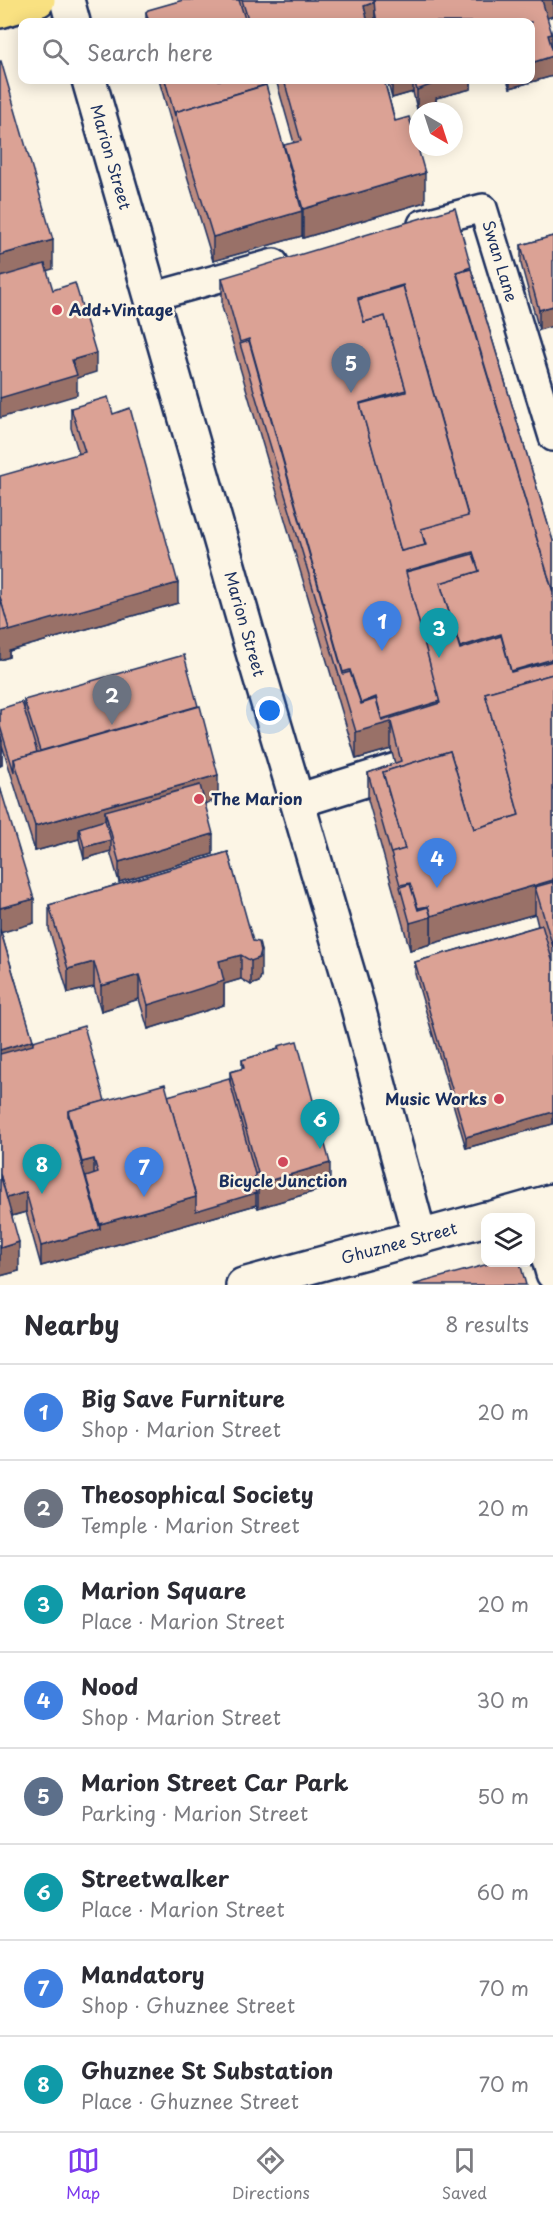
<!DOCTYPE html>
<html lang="en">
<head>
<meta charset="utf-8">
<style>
	:root { --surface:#fff; --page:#f7f7f7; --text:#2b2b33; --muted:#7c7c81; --line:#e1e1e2; --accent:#7c3aed }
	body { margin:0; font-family:"Playpen Sans",sans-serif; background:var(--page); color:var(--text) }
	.controls { position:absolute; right:18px; bottom:18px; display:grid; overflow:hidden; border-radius:12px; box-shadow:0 3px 15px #0003 }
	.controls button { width:54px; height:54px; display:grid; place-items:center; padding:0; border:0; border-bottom:2px solid var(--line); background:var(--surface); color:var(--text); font:30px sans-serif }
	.compass { position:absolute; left:409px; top:102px; width:54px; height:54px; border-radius:50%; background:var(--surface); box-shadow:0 3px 15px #0003; rotate:141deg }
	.you { position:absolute; left:270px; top:711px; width:21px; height:21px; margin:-15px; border:4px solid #fff; border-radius:50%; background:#1a73e8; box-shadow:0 0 0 9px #1a73e833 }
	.badge { display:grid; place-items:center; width:39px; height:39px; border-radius:50%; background:var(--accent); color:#fff; font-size:20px; font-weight:700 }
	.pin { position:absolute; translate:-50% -50px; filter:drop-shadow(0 2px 3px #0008) }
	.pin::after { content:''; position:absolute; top:32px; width:21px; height:18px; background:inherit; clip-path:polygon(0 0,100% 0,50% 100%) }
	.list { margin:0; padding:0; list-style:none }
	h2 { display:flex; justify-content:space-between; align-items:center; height:78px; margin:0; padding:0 24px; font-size:26px }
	h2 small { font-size:20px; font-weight:400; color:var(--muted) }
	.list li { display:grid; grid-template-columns:39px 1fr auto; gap:18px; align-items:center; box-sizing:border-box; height:96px; padding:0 24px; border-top:2px solid var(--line) }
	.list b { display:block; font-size:22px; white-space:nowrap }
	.list p { margin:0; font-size:20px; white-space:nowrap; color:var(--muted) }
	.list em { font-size:20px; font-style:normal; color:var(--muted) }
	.icon { flex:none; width:33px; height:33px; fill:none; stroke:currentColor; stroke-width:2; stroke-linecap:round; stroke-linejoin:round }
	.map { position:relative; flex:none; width:553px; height:1285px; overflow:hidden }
	.search { position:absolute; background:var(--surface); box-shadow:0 3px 15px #0003; left:18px; right:18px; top:18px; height:66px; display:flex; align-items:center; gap:15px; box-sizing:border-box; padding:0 21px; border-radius:12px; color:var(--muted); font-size:22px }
	.sheet { height:846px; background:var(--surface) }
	nav { display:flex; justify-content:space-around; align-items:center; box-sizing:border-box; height:84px; border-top:2px solid var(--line); background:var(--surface); font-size:16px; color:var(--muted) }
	nav a { display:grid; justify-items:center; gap:3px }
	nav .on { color:var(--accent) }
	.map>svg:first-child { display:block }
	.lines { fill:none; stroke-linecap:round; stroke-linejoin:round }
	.service-casing { stroke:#1b2f5e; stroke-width:32 }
	.pedestrian-casing { stroke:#1b2f5e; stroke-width:38 }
	.minor-casing { stroke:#1b2f5e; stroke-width:38 }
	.secondary-casing { stroke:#1b2f5e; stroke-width:38 }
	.trunk-casing { stroke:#1b2f5e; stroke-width:38 }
	.service { stroke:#fcf5e5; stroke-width:27 }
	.pedestrian { stroke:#fcf5e5; stroke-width:33 }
	.minor { stroke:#fcf5e5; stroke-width:33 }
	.secondary { stroke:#fcf5e5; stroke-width:33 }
	.trunk { stroke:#f9e181; stroke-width:33 }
	.wall { fill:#bc8b80; stroke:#1b2f5e; stroke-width:1.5 }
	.shaded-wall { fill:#997168; stroke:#1b2f5e; stroke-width:1.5 }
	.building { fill:#dba295; stroke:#1b2f5e; stroke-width:1.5; fill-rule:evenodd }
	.poi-dot { fill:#d1495b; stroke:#fcf5e5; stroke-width:2 }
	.labels { text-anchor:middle; stroke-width:5; stroke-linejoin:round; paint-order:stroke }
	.street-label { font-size:16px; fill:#1b2f5e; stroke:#fcf5e5 }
	.poi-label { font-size:16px; font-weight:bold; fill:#1b2f5e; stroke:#fcf5e5; text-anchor:start }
</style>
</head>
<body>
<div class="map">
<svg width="553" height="1285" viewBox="0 0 553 1285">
	<rect width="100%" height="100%" fill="#fcf5e5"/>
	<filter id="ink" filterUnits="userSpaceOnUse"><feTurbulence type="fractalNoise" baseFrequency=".0167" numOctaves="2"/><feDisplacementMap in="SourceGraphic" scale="12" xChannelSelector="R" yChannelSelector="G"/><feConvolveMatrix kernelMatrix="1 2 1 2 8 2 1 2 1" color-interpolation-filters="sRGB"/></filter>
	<g filter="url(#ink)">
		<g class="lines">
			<g class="service-casing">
				<g id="service">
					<path d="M 422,224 L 483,208 L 553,437"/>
					<path d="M 151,297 L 274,263"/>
				</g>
			</g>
			<g class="pedestrian-casing">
				<path id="pedestrian" d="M 297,801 L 397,770"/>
			</g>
			<g class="minor-casing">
				<g id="minor">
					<path d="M 67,0 L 73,22"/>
					<path d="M 89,80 L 247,632 L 357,1004 L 420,1238"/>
					<path d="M 534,1206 L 553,1273"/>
				</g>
			</g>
			<g class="secondary-casing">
				<g id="secondary">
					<path d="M 493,1218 L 553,1201"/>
					<path d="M 243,1285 L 486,1219"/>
				</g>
			</g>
			<g class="trunk-casing">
				<path id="trunk" d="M 0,11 L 38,0"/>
			</g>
			<use href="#service" class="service"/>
			<use href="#pedestrian" class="pedestrian"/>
			<use href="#minor" class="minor"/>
			<use href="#secondary" class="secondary"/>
			<use href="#trunk" class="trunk"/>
		</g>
		<g class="wall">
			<path d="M 183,0 L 553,0 L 553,16 L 547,18 L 553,52 L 553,76 L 510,88 L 507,80 L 531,80 L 531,22 L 146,22 L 146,12 Z"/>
			<path d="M 159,80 L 263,80 L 284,149 L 284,145 L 294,143 L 276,80 L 384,80 L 395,121 L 425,202 L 303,238 L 302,234 L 302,236 L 213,261 L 175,136 Z"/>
			<path d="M 387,80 L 471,80 L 471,89 L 436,98 L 436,103 L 417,109 L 413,92 L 392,98 Z"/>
			<path d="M 553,236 L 539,330 L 521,264 L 521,245 Z"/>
			<path d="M 471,269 L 553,541 L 553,1124 L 466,1148 L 415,974 L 415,962 L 538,926 L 535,914 L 410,950 L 368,800 L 368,773 L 395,764 L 391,749 L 356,759 L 222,307 L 222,278 Z"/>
			<path d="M 71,408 L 113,414 L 178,603 L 9,651 L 9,657 L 0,660 L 79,454 L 71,428 Z"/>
			<path d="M 24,700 L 218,800 L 205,803 L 213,854 L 119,882 L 110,851 L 84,859 L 79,839 L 35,851 L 2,745 L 2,765 L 0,766 L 0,709 L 24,709 Z"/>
			<path d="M 0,787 L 34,923 L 1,932 L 33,1041 L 105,1101 L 168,1096 L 230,1083 L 230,1072 L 242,1069 L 242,1060 L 278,1049 L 278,1046 L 330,1187 L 258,1208 L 256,1205 L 41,1266 L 26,1212 L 12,1216 L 19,1271 L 0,1276 Z"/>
			<path d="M 228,852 L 261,976 L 259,982 L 251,985 L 241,979 L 224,984 L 224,1005 L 148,1029 L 139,999 L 101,1011 L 94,987 L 68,993 L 49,929 L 49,905 Z"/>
		</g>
		<g class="shaded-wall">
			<path d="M 542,0 L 553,0 L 553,16 L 542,20 Z"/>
			<path d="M 375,2 L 375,22 L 364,22 L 364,6 Z"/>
			<path d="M 552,34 L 552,53 L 548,35 Z"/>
			<path d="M 553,56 L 553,76 L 510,88 L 510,80 L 531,80 L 531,63 Z"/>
			<path d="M 392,80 L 413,80 L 413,92 L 392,98 Z"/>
			<path d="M 436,80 L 471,80 L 471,89 L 436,98 L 436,103 L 417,109 L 417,90 Z"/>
			<path d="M 425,173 L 425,202 L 303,238 L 303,209 Z"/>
			<path d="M 302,211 L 302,236 L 213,261 L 213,237 Z"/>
			<path d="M 53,240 L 53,269 L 0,284 L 0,255 Z"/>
			<path d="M 403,285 L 403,313 L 364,350 L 358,298 Z"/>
			<path d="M 553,306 L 553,326 L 539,330 L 539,310 Z"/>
			<path d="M 96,353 L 96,372 L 77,378 L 77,395 L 0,418 L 0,398 L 72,360 Z"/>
			<path d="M 406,390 L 406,419 L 367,430 L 360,403 Z"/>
			<path d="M 473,552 L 473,574 L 401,580 L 401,553 Z"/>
			<path d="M 178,583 L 178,603 L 9,651 L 9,657 L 0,660 L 0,631 Z"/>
			<path d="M 501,634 L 501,663 L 460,676 L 460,647 Z"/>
			<path d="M 553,659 L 553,703 L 492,719 L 511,671 Z"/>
			<path d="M 376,697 L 382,719 L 440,701 L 440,730 L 391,722 L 391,749 L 356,759 L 356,732 L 361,703 Z"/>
			<path d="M 0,741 L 2,741 L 2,765 L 0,766 Z"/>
			<path d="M 218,775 L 218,800 L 110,830 L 105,811 L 105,831 L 79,828 L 79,839 L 35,851 L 35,826 Z"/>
			<path d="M 213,834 L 213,854 L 119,882 L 119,862 Z"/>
			<path d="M 111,840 L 111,851 L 84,859 L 84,847 Z"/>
			<path d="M 553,880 L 553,909 L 535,887 L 535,914 L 431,944 L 431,916 Z"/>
			<path d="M 34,899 L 34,923 L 0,933 L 0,908 Z"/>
			<path d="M 428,906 L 431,917 L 431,944 L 410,950 L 410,923 L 418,908 Z"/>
			<path d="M 261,951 L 261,976 L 259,982 L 251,985 L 251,961 Z"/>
			<path d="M 241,955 L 241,979 L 224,984 L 224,1005 L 148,1029 L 148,1005 L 219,961 Z"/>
			<path d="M 94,962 L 94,987 L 68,993 L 68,969 Z"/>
			<path d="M 139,975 L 139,999 L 101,1011 L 101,986 Z"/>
			<path d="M 33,1040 L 33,1065 L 0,1074 L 0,1050 Z"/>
			<path d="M 553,1112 L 553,1124 L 466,1148 L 466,1137 Z"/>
			<path d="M 94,1159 L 94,1184 L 86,1177 L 86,1186 L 82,1187 L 82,1162 Z"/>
			<path d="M 330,1163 L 330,1187 L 258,1208 L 258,1184 Z"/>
			<path d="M 26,1192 L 26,1212 L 4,1218 L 4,1199 Z"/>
			<path d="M 256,1193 L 256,1205 L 41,1266 L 41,1246 L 100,1229 L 100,1224 L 196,1197 Z"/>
			<path d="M 19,1242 L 19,1271 L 0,1276 L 0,1248 Z"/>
		</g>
		<g class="building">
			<path d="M 183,0 L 239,0 L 246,22 L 149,22 L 146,12 L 148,10 Z"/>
			<path d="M 242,0 L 374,0 L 375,2 L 364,6 L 368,22 L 249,22 Z"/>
			<path d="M 374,0 L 542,0 L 552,34 L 548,35 L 553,52 L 553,56 L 531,63 L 531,22 L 377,22 L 375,12 Z"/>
			<path d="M 0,61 L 1,61 L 53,240 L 0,255 Z"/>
			<path d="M 165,80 L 263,80 L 265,85 L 175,112 L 175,116 Z"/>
			<path d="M 284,80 L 384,80 L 395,121 L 409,117 L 425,173 L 303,209 L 284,145 L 301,141 Z"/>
			<path d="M 414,80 L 436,80 L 436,83 L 417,90 Z"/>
			<path d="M 266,85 L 302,211 L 213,237 L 175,112 Z"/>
			<path d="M 455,208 L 471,267 L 456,272 L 553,592 L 553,659 L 511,671 L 501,634 L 460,647 L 440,583 L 479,571 L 473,552 L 406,571 L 440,701 L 382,719 L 376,697 L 361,703 L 350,670 L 343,672 L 249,339 L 240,342 L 222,278 ZM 403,285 L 468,515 L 421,529 L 426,545 L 401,551 L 360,403 L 406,390 L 385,316 L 364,322 L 358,298 Z"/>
			<path d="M 553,236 L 553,306 L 539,310 L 521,245 Z"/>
			<path d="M 45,264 L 53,290 L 75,283 L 96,353 L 72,360 L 77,375 L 0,398 L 0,277 Z"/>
			<path d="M 471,269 L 553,541 L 553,592 L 457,273 Z"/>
			<path d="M 403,286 L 468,516 L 421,529 L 425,545 L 401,551 L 360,404 L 406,392 L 406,390 L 385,316 L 364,322 L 358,300 Z"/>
			<path d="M 249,341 L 343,674 L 350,672 L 361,704 L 376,699 L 382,721 L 440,703 L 406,572 L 473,554 L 479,571 L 440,583 L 460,649 L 501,636 L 511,672 L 553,661 L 553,674 L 485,693 L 519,815 L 474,829 L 450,751 L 383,772 L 405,849 L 391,853 L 391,854 L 368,773 L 401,761 L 391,722 L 356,732 L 240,344 Z"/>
			<path d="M 108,397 L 113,414 L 130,408 L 178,583 L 9,631 L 0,597 L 0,476 L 85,452 L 71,408 Z"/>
			<path d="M 0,597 L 9,629 L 0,631 Z"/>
			<path d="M 184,655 L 198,706 L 40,751 L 24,700 Z"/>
			<path d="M 553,674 L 553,880 L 431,916 L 428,906 L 418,908 L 410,883 L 400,885 L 391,853 L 405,849 L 383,772 L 450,751 L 474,829 L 519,815 L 485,693 Z"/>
			<path d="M 22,702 L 37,752 L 14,759 L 14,772 L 0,726 L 0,709 Z"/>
			<path d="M 200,706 L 218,775 L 35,826 L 14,759 Z"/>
			<path d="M 0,732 L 2,741 L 0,741 Z"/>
			<path d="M 200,785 L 213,834 L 119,862 L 105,811 Z"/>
			<path d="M 0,787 L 34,899 L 0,908 Z"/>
			<path d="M 105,820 L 111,840 L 84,847 L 79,828 Z"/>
			<path d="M 228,852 L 253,941 L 259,942 L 261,951 L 259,958 L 251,961 L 241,955 L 219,961 L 224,981 L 148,1005 L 139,975 L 101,986 L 94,962 L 68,969 L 49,905 Z"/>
			<path d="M 553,882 L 553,947 L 535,887 Z"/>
			<path d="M 410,884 L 418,910 L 428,907 L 431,917 L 410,923 L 400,887 Z"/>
			<path d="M 542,925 L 553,963 L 553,1112 L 466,1137 L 415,962 Z"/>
			<path d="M 0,929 L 33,1040 L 0,1050 Z"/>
			<path d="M 84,1026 L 105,1101 L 68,1111 L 68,1116 L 100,1229 L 41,1246 L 26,1192 L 7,1198 L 0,1174 L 0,1054 L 33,1045 L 33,1041 Z"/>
			<path d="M 297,1041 L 330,1163 L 258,1184 L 254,1174 L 258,1173 L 230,1072 L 244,1068 L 242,1060 L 279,1049 L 278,1046 Z"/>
			<path d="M 229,1078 L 255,1174 L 254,1187 L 256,1193 L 196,1211 L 196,1197 L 168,1096 Z"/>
			<path d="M 165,1084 L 196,1197 L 100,1224 L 86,1177 L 98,1173 L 94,1159 L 82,1162 L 68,1111 Z"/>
			<path d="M 0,1174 L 19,1242 L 0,1248 Z"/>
			<path d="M 492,1263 L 520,1263 L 526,1285 L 412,1285 Z"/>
		</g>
	</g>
	<g class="poi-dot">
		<circle cx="57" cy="310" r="6"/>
		<circle cx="199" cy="799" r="6"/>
		<circle cx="499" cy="1099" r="6"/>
		<circle cx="283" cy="1162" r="6"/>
	</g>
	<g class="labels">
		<g class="street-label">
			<text transform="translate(111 157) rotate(74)" y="6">Marion Street</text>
			<text transform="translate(500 261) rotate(73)" y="6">Swan Lane</text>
			<text transform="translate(245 624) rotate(74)" y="6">Marion Street</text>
			<text transform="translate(399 1243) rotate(-15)" y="6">Ghuznee Street</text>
		</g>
		<g class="poi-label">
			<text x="69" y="316">Add+Vintage</text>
			<text x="211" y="805">The Marion</text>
			<text x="487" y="1105" text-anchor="end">Music Works</text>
			<text x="283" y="1187" text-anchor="middle">Bicycle Junction</text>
		</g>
	</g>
</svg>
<div class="controls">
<button><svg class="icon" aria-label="layers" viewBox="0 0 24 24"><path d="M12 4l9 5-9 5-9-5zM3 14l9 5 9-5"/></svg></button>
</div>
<svg class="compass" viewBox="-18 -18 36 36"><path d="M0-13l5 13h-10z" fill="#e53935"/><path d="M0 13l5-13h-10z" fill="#7c7c81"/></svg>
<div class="you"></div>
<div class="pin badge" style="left:382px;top:651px;background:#3f7fe0">1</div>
<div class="pin badge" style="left:112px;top:725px;background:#6b7280">2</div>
<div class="pin badge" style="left:439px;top:658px;background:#0f9aa8">3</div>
<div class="pin badge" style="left:437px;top:888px;background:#3f7fe0">4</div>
<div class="pin badge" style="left:351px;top:393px;background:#5c6f8a">5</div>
<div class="pin badge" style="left:320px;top:1149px;background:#0f9aa8">6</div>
<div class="pin badge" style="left:144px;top:1197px;background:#3f7fe0">7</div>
<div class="pin badge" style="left:42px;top:1194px;background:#0f9aa8">8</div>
<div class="search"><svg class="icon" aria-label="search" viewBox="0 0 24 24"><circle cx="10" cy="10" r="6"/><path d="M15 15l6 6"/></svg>Search here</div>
</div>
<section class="sheet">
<h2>Nearby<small>8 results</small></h2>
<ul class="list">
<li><span class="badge" style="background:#3f7fe0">1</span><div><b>Big Save Furniture</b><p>Shop · Marion Street</p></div><em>20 m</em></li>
<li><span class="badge" style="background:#6b7280">2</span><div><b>Theosophical Society</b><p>Temple · Marion Street</p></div><em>20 m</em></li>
<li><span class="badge" style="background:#0f9aa8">3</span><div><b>Marion Square</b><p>Place · Marion Street</p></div><em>20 m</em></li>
<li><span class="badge" style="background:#3f7fe0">4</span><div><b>Nood</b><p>Shop · Marion Street</p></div><em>30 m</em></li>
<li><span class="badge" style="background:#5c6f8a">5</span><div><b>Marion Street Car Park</b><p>Parking · Marion Street</p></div><em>50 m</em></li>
<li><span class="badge" style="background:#0f9aa8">6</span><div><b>Streetwalker</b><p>Place · Marion Street</p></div><em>60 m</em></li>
<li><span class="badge" style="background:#3f7fe0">7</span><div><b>Mandatory</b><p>Shop · Ghuznee Street</p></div><em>70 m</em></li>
<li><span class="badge" style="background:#0f9aa8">8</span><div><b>Ghuznee St Substation</b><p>Place · Ghuznee Street</p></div><em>70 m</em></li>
</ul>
</section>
<nav>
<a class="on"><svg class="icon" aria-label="map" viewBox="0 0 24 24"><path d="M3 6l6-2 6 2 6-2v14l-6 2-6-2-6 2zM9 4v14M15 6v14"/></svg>Map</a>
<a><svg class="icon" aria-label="directions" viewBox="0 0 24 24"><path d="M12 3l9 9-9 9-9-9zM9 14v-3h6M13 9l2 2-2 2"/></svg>Directions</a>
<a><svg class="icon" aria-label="saved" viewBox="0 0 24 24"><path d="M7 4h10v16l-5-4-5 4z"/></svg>Saved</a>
</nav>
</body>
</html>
